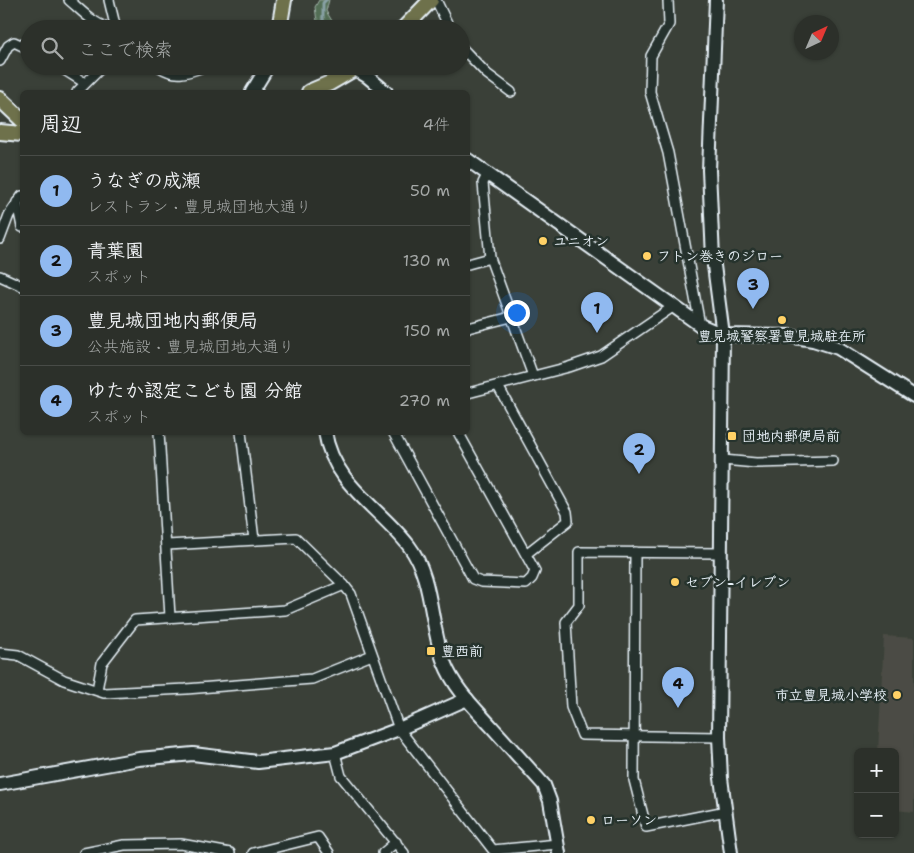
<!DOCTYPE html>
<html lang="ja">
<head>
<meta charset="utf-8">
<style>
	:root { --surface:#2c302a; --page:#383c36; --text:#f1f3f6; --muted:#a6a9a8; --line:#484b47; --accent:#90b9f0 }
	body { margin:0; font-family:"Shantell Sans","Klee One",sans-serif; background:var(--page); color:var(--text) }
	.controls { position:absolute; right:15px; bottom:15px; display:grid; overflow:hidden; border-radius:8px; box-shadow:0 1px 4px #0004 }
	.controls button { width:45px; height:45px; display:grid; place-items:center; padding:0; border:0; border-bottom:1px solid var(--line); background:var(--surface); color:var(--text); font:25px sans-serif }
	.compass { position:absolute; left:794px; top:15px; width:45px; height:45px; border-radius:50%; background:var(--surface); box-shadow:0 1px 4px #0004; rotate:44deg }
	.you { position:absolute; left:516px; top:312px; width:18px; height:18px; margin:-12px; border:4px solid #fff; border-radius:50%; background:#1a73e8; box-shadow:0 0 0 8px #1a73e833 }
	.badge { display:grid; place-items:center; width:32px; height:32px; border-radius:50%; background:var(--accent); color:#111; font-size:16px; font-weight:700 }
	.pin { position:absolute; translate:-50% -41px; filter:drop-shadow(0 1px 2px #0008) }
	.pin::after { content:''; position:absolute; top:26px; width:18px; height:15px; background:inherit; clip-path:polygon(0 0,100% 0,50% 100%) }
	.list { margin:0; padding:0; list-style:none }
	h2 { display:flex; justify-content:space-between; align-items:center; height:65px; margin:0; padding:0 20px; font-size:21px }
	h2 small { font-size:16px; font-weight:400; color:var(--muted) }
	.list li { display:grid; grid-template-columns:32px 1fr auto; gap:15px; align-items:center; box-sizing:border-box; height:70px; padding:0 20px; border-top:1px solid var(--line) }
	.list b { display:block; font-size:19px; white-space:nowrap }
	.list p { margin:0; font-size:16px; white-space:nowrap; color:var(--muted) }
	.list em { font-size:16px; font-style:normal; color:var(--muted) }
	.icon { flex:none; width:28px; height:28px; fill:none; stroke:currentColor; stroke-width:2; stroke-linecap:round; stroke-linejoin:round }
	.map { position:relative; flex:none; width:914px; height:853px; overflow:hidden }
	.search { position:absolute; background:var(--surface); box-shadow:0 1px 4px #0004; left:20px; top:20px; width:450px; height:55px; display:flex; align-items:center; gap:12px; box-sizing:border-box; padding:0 18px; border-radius:28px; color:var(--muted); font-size:19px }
	.panel { position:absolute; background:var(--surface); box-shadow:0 1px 4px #0004; left:20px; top:90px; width:450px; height:345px; border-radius:8px }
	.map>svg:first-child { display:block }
	.built { fill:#4b4c44 }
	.park { fill:url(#park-tufts); stroke:#9eb0a6 }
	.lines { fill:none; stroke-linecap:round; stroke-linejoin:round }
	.stream { stroke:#88a1a5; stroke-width:3 }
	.street-casing { stroke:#e8f1f8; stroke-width:12 }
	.secondary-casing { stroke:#e8f1f8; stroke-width:16 }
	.primary-casing { stroke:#e8f1f8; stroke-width:18 }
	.street { stroke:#26332d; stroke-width:9 }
	.secondary { stroke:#26332d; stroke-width:12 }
	.primary { stroke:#6e714b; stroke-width:14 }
	.poi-dot { fill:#ffd166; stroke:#26332d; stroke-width:2 }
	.labels { text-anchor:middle; stroke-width:5; stroke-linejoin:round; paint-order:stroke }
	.poi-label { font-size:14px; font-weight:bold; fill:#e8f1f8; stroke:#26332d; text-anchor:start }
</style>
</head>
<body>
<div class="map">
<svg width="914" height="853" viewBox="0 0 914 853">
	<defs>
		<pattern id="park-tufts" width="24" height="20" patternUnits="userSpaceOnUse" patternTransform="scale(1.25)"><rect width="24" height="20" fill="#536e55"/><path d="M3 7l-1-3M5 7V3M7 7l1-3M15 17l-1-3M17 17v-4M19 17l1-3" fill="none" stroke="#6c836e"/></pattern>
	</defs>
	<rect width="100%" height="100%" fill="#3a4038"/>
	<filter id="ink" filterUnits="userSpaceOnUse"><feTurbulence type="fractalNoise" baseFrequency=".02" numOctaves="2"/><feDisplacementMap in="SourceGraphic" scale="10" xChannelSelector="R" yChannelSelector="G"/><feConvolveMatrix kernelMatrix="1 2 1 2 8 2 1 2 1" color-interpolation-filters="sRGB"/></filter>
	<g filter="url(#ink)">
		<path class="built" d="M 884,636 L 914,638 L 914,812 L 895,810 L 895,752 L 878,752 Z"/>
		<path class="park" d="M 319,0 L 329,0 L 326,11 L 337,29 L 318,29 L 315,7 Z"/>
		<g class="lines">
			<path class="stream" d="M 323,29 L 323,3 L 326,0"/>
			<g class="street-casing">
				<g id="street">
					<path d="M 69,0 C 82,11 95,26 113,29"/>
					<path d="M 109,0 L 116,29"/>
					<path d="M 436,0 L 450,29"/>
					<path d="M 668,0 L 669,24 L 651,56 L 650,92 L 668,153 L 700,325"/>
					<path d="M 461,47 L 487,74 L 511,92"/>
					<path d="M 0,61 L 8,46 L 14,42 L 29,49"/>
					<path d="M 58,66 L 85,83"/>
					<path d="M 158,66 C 176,78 187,73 206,66"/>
					<path d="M 77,92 L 103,66"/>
					<path d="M 487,175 L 483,183 L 490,258 L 533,376"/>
					<path d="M 17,202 L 22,227"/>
					<path d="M 0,239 L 9,215 L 22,196"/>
					<path d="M 468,264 L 490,258"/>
					<path d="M 0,276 L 22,286"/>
					<path d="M 468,328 L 511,317"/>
					<path d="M 498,386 L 567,512 L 568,521 L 526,554"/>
					<path d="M 468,393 L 569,367 L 601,356 L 674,306"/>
					<path d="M 159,432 L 170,617"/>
					<path d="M 241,432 L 254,540"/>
					<path d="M 393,432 L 473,579 L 481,582 L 526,584 L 532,578 L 535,571 L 458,432"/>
					<path d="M 723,460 L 756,463 L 833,461"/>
					<path d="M 167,545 L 296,538 L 344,585 L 351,594 L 399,729 L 493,850 L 558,844"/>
					<path d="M 635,552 L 634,780 L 646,827 L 726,811"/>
					<path d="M 0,653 L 18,655 L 64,680 L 104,693 L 186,689 L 312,679 L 372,655"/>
					<path d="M 97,690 L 102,663 L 135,620 L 285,610 L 344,585"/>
					<path d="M 719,737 L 582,735 L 571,707 L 566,622 L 579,605 L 579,552 L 720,553"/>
					<path d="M 335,753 L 341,776 L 404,853"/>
					<path d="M 84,853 L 124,845 L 181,844 L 230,853"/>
					<path d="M 253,853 L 318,837 L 329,853"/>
					<path d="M 383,853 L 396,842"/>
				</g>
			</g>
			<g class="secondary-casing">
				<g id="secondary">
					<path d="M 716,0 L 709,170 L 713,258 L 723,335 L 719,737 L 721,778 L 731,853"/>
					<path d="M 355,69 L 368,77 L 386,92"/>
					<path d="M 252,92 L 268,66"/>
					<path d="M 468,160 L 700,325 L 723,335 L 789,336 L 813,340 L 838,348 L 914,396"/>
					<path d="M 325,432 C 333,484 380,508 409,546 C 433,577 430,627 444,662 C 454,688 473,706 491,726 C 509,746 527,766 544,785 L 550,801 L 559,853"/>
					<path d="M 0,784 L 139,759 L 193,754 L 258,762 L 335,753 L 399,729 L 467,699"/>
				</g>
			</g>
			<g class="primary-casing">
				<g id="primary">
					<path d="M 279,29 L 284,0"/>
					<path d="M 403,29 L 431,0"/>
					<path d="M 309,92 L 330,83 L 359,66"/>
					<path d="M 0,99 L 22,120"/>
					<path d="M 0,132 L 22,134"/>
				</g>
			</g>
			<use href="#street" class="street"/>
			<use href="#secondary" class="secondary"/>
			<use href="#primary" class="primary"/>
		</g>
	</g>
	<g class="poi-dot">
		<circle cx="543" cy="241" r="5"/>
		<circle cx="647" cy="256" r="5"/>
		<circle cx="782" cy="320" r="5"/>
		<rect x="727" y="431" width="10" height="10" rx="2.5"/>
		<circle cx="675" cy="582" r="5"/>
		<rect x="426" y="646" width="10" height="10" rx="2.5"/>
		<circle cx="897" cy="695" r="5"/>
		<circle cx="591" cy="820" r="5"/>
	</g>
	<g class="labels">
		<g class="poi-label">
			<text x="553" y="246">ユニオン</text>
			<text x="657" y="261">フトン巻きのジロー</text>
			<text x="782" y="341" text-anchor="middle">豊見城警察署豊見城駐在所</text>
			<text x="742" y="441">団地内郵便局前</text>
			<text x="685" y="587">セブン-イレブン</text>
			<text x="441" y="656">豊西前</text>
			<text x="887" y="700" text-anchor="end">市立豊見城小学校</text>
			<text x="601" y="825">ローソン</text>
		</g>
	</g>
</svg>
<div class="controls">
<button>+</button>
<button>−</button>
</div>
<svg class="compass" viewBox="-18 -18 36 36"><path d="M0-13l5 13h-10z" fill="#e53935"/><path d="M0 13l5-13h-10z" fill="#a6a9a8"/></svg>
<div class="you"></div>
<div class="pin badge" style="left:597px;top:333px">1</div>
<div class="pin badge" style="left:639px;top:474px">2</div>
<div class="pin badge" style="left:753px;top:309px">3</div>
<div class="pin badge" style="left:678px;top:708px">4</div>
<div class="search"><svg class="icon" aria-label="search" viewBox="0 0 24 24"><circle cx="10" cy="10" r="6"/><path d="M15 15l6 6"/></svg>ここで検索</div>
<section class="panel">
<h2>周辺<small>4件</small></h2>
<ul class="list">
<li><span class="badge">1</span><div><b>うなぎの成瀬</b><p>レストラン · 豊見城団地大通り</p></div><em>50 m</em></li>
<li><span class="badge">2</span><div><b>青葉園</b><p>スポット</p></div><em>130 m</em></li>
<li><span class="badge">3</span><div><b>豊見城団地内郵便局</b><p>公共施設 · 豊見城団地大通り</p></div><em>150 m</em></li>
<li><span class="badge">4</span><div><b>ゆたか認定こども園 分館</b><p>スポット</p></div><em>270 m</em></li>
</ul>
</section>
</div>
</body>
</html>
